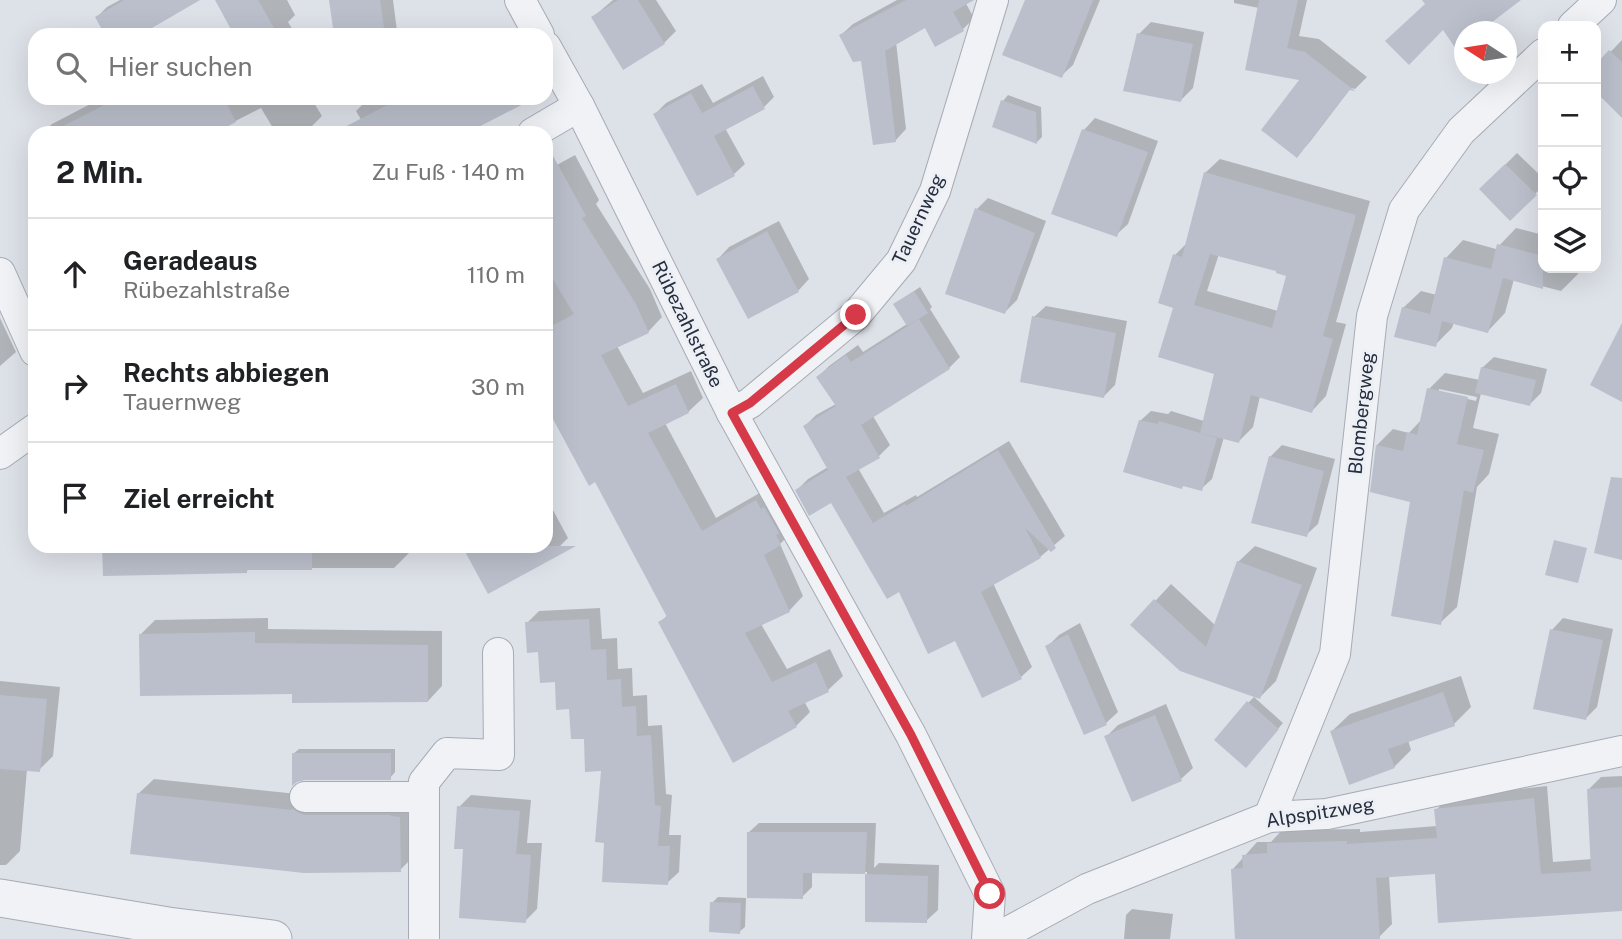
<!DOCTYPE html>
<html lang="de">
<head>
<meta charset="utf-8">
<style>
	:root { --surface:#fff; --page:#f2f2f2; --text:#202124; --muted:#757577; --line:#e0e0e0 }
	body { margin:0; font-family:"Public Sans",sans-serif; background:var(--page); color:var(--text) }
	.controls { position:absolute; right:21px; top:21px; display:grid; overflow:hidden; border-radius:14px; box-shadow:0 7px 28px #0002 }
	.controls button { width:63px; height:63px; display:grid; place-items:center; padding:0; border:0; border-bottom:2px solid var(--line); background:var(--surface); color:var(--text); font:35px sans-serif }
	.compass { position:absolute; left:1454px; top:21px; width:63px; height:63px; border-radius:50%; background:var(--surface); box-shadow:0 7px 28px #0002; rotate:282deg }
	.stop { position:absolute; width:21px; height:21px; margin:-16px; border:5px solid #d63948; border-radius:50%; background:#fff }
	.stop.end { background:#d63948; border-color:#fff; box-shadow:0 2px 7px #0008 }
	.list { margin:0; padding:0; list-style:none }
	h2 { display:flex; justify-content:space-between; align-items:center; height:91px; margin:0; padding:0 28px; font-size:30px }
	h2 small { font-size:23px; font-weight:400; color:var(--muted) }
	.list li { display:grid; grid-template-columns:46px 1fr auto; gap:21px; align-items:center; box-sizing:border-box; height:112px; padding:0 28px; border-top:2px solid var(--line) }
	.list b { display:block; font-size:26px; white-space:nowrap }
	.list p { margin:0; font-size:23px; white-space:nowrap; color:var(--muted) }
	.list em { font-size:23px; font-style:normal; color:var(--muted) }
	.icon { flex:none; width:38px; height:38px; fill:none; stroke:currentColor; stroke-width:2; stroke-linecap:round; stroke-linejoin:round }
	.map { position:relative; flex:none; width:1622px; height:939px; overflow:hidden }
	.search { position:absolute; background:var(--surface); box-shadow:0 7px 28px #0002; left:28px; top:28px; width:525px; height:77px; display:flex; align-items:center; gap:18px; box-sizing:border-box; padding:0 24px; border-radius:21px; color:var(--muted); font-size:26px }
	.panel { position:absolute; background:var(--surface); box-shadow:0 7px 28px #0002; left:28px; top:126px; width:525px; height:427px; border-radius:21px }
	.map>svg:first-child { display:block }
	.shadow { fill:#0003; fill-rule:evenodd }
	.building { fill:#babfcb; fill-rule:evenodd }
	.lines { fill:none; stroke-linecap:round; stroke-linejoin:round }
	.minor-casing { stroke:#a6abb5; stroke-width:32 }
	.tertiary-casing { stroke:#a6abb5; stroke-width:39 }
	.minor { stroke:#f0f2f6; stroke-width:30 }
	.tertiary { stroke:#f0f2f6; stroke-width:37 }
	.route { stroke:#d63948; stroke-width:9 }
	.labels { text-anchor:middle; stroke-width:6; stroke-linejoin:round; paint-order:stroke }
	.street-label { font-size:19px; fill:#262d3f; stroke:#ecf0f5 }
</style>
</head>
<body>
<div class="map">
<svg width="1622" height="939" viewBox="0 0 1622 939">
	<rect width="100%" height="100%" fill="#dde1e8"/>
	<g class="shadow">
		<path d="M 120,0 L 197,0 L 136,35 L 107,35 L 97,17 L 107,7 Z"/>
		<path d="M 240,0 L 287,0 L 295,15 L 288,22 L 296,35 L 227,35 L 234,31 Z"/>
		<path d="M 331,0 L 393,0 L 397,31 L 394,35 L 336,35 Z"/>
		<path d="M 613,0 L 656,0 L 676,31 L 664,43 L 593,17 Z"/>
		<path d="M 897,0 L 964,0 L 974,18 L 963,29 L 926,25 L 896,42 L 906,129 L 895,141 L 863,59 L 841,35 L 853,24 Z"/>
		<path d="M 1027,0 L 1100,0 L 1073,65 L 1061,76 Z"/>
		<path d="M 1234,0 L 1307,0 L 1299,36 L 1319,39 L 1367,77 L 1355,89 L 1351,88 L 1309,143 L 1296,156 L 1302,79 L 1259,8 L 1234,3 Z"/>
		<path d="M 1151,22 L 1204,32 L 1193,88 L 1181,100 L 1139,34 Z"/>
		<path d="M 1622,40 L 1622,115 L 1603,96 L 1596,103 L 1596,67 Z"/>
		<path d="M 763,76 L 774,97 L 764,107 L 725,128 L 745,164 L 734,174 L 697,193 L 655,114 L 666,103 L 702,84 L 713,103 Z"/>
		<path d="M 1008,95 L 1041,107 L 1042,137 L 1037,142 L 994,126 L 1003,101 Z"/>
		<path d="M 102,98 L 311,98 L 322,116 L 305,133 L 276,133 L 261,108 L 212,133 L 42,133 L 52,124 Z"/>
		<path d="M 369,98 L 513,98 L 463,133 L 369,133 L 356,111 Z"/>
		<path d="M 1095,118 L 1158,141 L 1128,224 L 1116,235 L 1084,130 Z"/>
		<path d="M 1517,153 L 1543,178 L 1543,186 L 1510,219 L 1481,189 Z"/>
		<path d="M 575,155 L 599,200 L 596,204 L 650,289 L 662,317 L 648,332 L 617,346 L 643,393 L 691,371 L 703,398 L 688,412 L 665,423 L 716,518 L 770,487 L 795,529 L 780,544 L 803,596 L 789,611 L 761,624 L 787,669 L 830,649 L 843,676 L 828,690 L 804,701 L 810,712 L 796,726 L 660,622 L 668,615 L 595,480 L 546,402 L 546,171 Z"/>
		<path d="M 1220,159 L 1370,201 L 1336,322 L 1346,324 L 1326,396 L 1312,411 L 1260,396 L 1253,427 L 1239,441 L 1224,437 L 1212,479 L 1201,489 L 1140,421 L 1151,411 L 1168,414 L 1171,411 L 1204,421 L 1216,373 L 1175,307 L 1175,255 L 1187,243 L 1205,173 ZM 1219,254 L 1279,270 L 1288,275 L 1278,311 L 1207,291 Z"/>
		<path d="M 988,198 L 1046,221 L 1017,300 L 1005,312 L 977,209 Z"/>
		<path d="M 779,221 L 809,279 L 798,291 L 718,259 L 729,247 Z"/>
		<path d="M 1516,228 L 1543,235 L 1543,268 L 1580,268 L 1578,274 L 1561,291 L 1514,279 L 1505,313 L 1488,331 L 1454,322 L 1452,328 L 1435,345 L 1403,308 L 1421,291 L 1437,295 L 1446,258 L 1463,240 L 1496,249 Z"/>
		<path d="M 920,287 L 932,307 L 930,309 L 960,357 L 949,368 L 873,416 L 890,445 L 879,456 L 858,468 L 884,513 L 916,495 L 917,497 L 1009,441 L 1065,536 L 1040,557 L 993,583 L 1032,667 L 1021,677 L 983,696 L 955,639 L 900,589 L 832,501 L 797,490 L 808,479 L 828,467 L 805,426 L 816,415 L 836,404 L 818,377 L 829,366 L 858,345 L 863,352 L 907,324 L 895,304 Z"/>
		<path d="M 1046,306 L 1127,321 L 1115,385 L 1104,396 L 1034,317 Z"/>
		<path d="M 0,318 L 16,352 L 0,366 Z"/>
		<path d="M 1494,357 L 1547,369 L 1541,393 L 1530,404 L 1481,393 L 1473,428 L 1499,434 L 1489,474 L 1477,487 L 1457,607 L 1440,623 L 1412,500 L 1377,445 L 1393,429 L 1409,433 L 1422,419 L 1429,389 L 1445,373 L 1480,380 L 1482,368 ZM 1439,389 L 1477,397 L 1476,401 L 1439,392 Z"/>
		<path d="M 1282,445 L 1335,459 L 1318,524 L 1306,535 L 1270,457 Z"/>
		<path d="M 546,497 L 568,538 L 546,560 L 464,546 L 546,546 Z"/>
		<path d="M 104,546 L 410,546 L 410,552 L 394,568 L 249,568 L 247,571 Z"/>
		<path d="M 1255,546 L 1317,568 L 1276,681 L 1260,697 L 1133,625 L 1171,584 L 1215,625 L 1238,562 Z"/>
		<path d="M 600,608 L 602,639 L 617,638 L 618,669 L 632,668 L 633,696 L 647,695 L 648,726 L 662,725 L 666,794 L 672,795 L 669,835 L 681,835 L 679,872 L 667,883 L 586,737 L 527,623 L 539,611 Z"/>
		<path d="M 268,618 L 268,629 L 442,631 L 442,686 L 428,701 L 294,692 L 141,634 L 155,620 Z"/>
		<path d="M 1563,618 L 1613,629 L 1597,707 L 1585,719 L 1552,630 Z"/>
		<path d="M 1080,623 L 1118,712 L 1106,723 L 1085,733 L 1047,647 L 1059,635 Z"/>
		<path d="M 1461,676 L 1471,707 L 1454,724 L 1408,740 L 1411,750 L 1394,767 L 1332,731 L 1350,714 Z"/>
		<path d="M 0,681 L 60,687 L 53,756 L 39,770 L 27,769 L 20,851 L 6,865 L 0,865 Z"/>
		<path d="M 1254,697 L 1283,723 L 1251,760 L 1248,703 Z"/>
		<path d="M 1166,704 L 1193,768 L 1181,779 L 1106,737 L 1118,725 Z"/>
		<path d="M 299,749 L 395,749 L 395,772 L 390,778 L 293,754 Z"/>
		<path d="M 1622,776 L 1622,910 L 1437,872 L 1389,876 L 1392,924 L 1379,937 L 1352,939 L 1236,939 L 1233,869 L 1257,842 L 1271,842 L 1282,830 L 1360,829 L 1360,832 L 1437,826 L 1436,810 L 1449,797 L 1547,786 L 1553,862 L 1592,859 L 1588,790 L 1601,777 Z"/>
		<path d="M 154,779 L 307,795 L 414,802 L 415,855 L 400,870 L 138,794 Z"/>
		<path d="M 471,795 L 531,800 L 527,843 L 542,843 L 537,909 L 525,921 L 465,848 L 459,807 Z"/>
		<path d="M 759,823 L 876,823 L 874,868 L 879,863 L 939,865 L 938,910 L 926,921 L 867,920 L 867,872 L 812,871 L 812,887 L 802,897 L 749,832 Z"/>
		<path d="M 718,897 L 746,898 L 745,927 L 739,932 L 712,903 Z"/>
		<path d="M 1132,909 L 1173,914 L 1170,939 L 1124,939 L 1126,915 Z"/>
	</g>
	<g class="building">
		<path d="M 124,0 L 200,0 L 140,35 L 105,35 L 95,17 Z"/>
		<path d="M 215,0 L 258,0 L 278,35 L 234,35 Z"/>
		<path d="M 329,0 L 380,0 L 385,35 L 334,35 Z"/>
		<path d="M 618,0 L 638,0 L 665,44 L 623,70 L 591,17 Z"/>
		<path d="M 906,0 L 974,0 L 953,12 L 964,31 L 935,47 L 925,28 L 885,51 L 896,142 L 873,145 L 861,61 L 853,62 L 839,35 Z"/>
		<path d="M 1025,0 L 1093,0 L 1062,78 L 1002,55 Z"/>
		<path d="M 1259,0 L 1298,0 L 1287,48 L 1305,52 L 1355,91 L 1349,90 L 1297,158 L 1261,130 L 1299,80 L 1245,70 Z"/>
		<path d="M 1422,0 L 1521,0 L 1479,32 L 1465,32 L 1465,42 L 1456,49 L 1443,30 L 1409,65 L 1385,41 L 1425,4 Z"/>
		<path d="M 1137,33 L 1193,44 L 1181,102 L 1123,91 Z"/>
		<path d="M 1609,50 L 1622,62 L 1622,118 L 1596,92 L 1596,64 Z"/>
		<path d="M 753,86 L 765,109 L 714,136 L 735,176 L 697,196 L 653,114 L 691,93 L 702,113 Z"/>
		<path d="M 118,98 L 224,98 L 236,122 L 215,133 L 49,133 Z"/>
		<path d="M 401,98 L 535,98 L 467,133 L 333,133 Z"/>
		<path d="M 1001,100 L 1036,112 L 1037,144 L 992,127 Z"/>
		<path d="M 1082,129 L 1148,152 L 1117,237 L 1051,214 Z"/>
		<path d="M 547,145 L 586,216 L 582,218 L 636,304 L 649,333 L 601,355 L 628,406 L 676,384 L 689,413 L 648,433 L 702,531 L 756,500 L 761,509 L 764,507 L 779,533 L 776,535 L 781,545 L 764,555 L 790,612 L 745,633 L 772,682 L 816,662 L 829,692 L 788,711 L 797,727 L 733,763 L 658,622 L 667,617 L 595,482 L 589,486 L 546,406 L 546,329 L 574,314 L 546,268 Z"/>
		<path d="M 1505,164 L 1537,195 L 1510,221 L 1479,189 Z"/>
		<path d="M 1204,172 L 1356,215 L 1323,336 L 1333,339 L 1312,413 L 1251,395 L 1239,443 L 1200,433 L 1214,374 L 1158,357 L 1173,308 L 1158,303 L 1173,254 L 1182,257 ZM 1210,254 L 1276,271 L 1276,273 L 1286,276 L 1272,328 L 1194,305 Z"/>
		<path d="M 975,208 L 1035,233 L 1005,314 L 945,294 Z"/>
		<path d="M 767,231 L 799,292 L 748,319 L 716,259 Z"/>
		<path d="M 1497,244 L 1543,256 L 1543,289 L 1503,278 L 1488,333 L 1442,321 L 1436,347 L 1394,337 L 1402,307 L 1430,314 L 1444,257 L 1491,269 Z"/>
		<path d="M 914,291 L 928,313 L 907,326 L 893,304 Z"/>
		<path d="M 1032,316 L 1116,333 L 1104,398 L 1020,382 Z"/>
		<path d="M 919,319 L 950,369 L 861,425 L 880,458 L 846,477 L 873,523 L 905,504 L 906,506 L 998,450 L 1056,548 L 1051,552 L 1025,528 L 1041,558 L 981,592 L 1022,679 L 982,698 L 955,641 L 928,654 L 899,592 L 887,599 L 831,503 L 809,516 L 795,490 L 828,470 L 803,426 L 836,406 L 816,377 L 846,355 L 851,362 Z"/>
		<path d="M 1622,323 L 1622,402 L 1590,385 Z"/>
		<path d="M 1481,367 L 1536,380 L 1530,406 L 1475,393 Z"/>
		<path d="M 1427,388 L 1468,397 L 1457,444 L 1484,450 L 1473,493 L 1464,490 L 1441,625 L 1391,616 L 1410,502 L 1370,492 L 1376,445 L 1403,451 L 1407,432 L 1417,435 Z"/>
		<path d="M 1139,420 L 1158,424 L 1159,421 L 1217,438 L 1202,491 L 1183,486 L 1182,489 L 1123,472 Z"/>
		<path d="M 1269,456 L 1324,471 L 1307,537 L 1251,523 Z"/>
		<path d="M 1611,477 L 1622,478 L 1622,560 L 1594,553 Z"/>
		<path d="M 1554,540 L 1587,548 L 1578,583 L 1545,575 Z"/>
		<path d="M 102,546 L 312,546 L 312,570 L 247,570 L 247,573 L 103,576 Z"/>
		<path d="M 462,546 L 576,546 L 488,594 Z"/>
		<path d="M 1237,561 L 1302,585 L 1260,699 L 1180,671 L 1130,625 L 1154,599 L 1206,647 Z"/>
		<path d="M 589,619 L 591,650 L 606,649 L 607,680 L 621,679 L 622,707 L 636,706 L 637,736 L 651,735 L 655,805 L 661,806 L 658,846 L 670,846 L 668,885 L 602,882 L 604,843 L 595,842 L 601,771 L 585,772 L 584,739 L 571,739 L 569,709 L 556,710 L 555,682 L 540,683 L 538,652 L 527,653 L 525,622 Z"/>
		<path d="M 1550,629 L 1603,640 L 1586,720 L 1533,709 Z"/>
		<path d="M 255,632 L 255,643 L 428,645 L 428,702 L 292,703 L 292,694 L 140,696 L 139,634 Z"/>
		<path d="M 1068,634 L 1107,725 L 1084,735 L 1045,646 Z"/>
		<path d="M 1443,692 L 1455,726 L 1388,749 L 1395,768 L 1349,785 L 1330,731 Z"/>
		<path d="M 0,695 L 47,699 L 40,772 L 0,769 Z"/>
		<path d="M 1247,701 L 1279,729 L 1246,768 L 1214,740 Z"/>
		<path d="M 1155,715 L 1182,781 L 1132,802 L 1104,736 Z"/>
		<path d="M 292,753 L 391,753 L 391,780 L 305,780 L 297,782 L 292,786 Z"/>
		<path d="M 1622,787 L 1622,911 L 1438,923 L 1435,874 L 1376,878 L 1380,939 L 1235,939 L 1231,869 L 1243,868 L 1242,855 L 1267,853 L 1267,843 L 1347,841 L 1347,844 L 1437,838 L 1434,809 L 1534,798 L 1541,874 L 1591,871 L 1587,789 Z"/>
		<path d="M 137,793 L 292,810 L 292,808 L 297,812 L 305,815 L 391,815 L 391,816 L 400,817 L 401,872 L 304,873 L 130,854 Z"/>
		<path d="M 457,806 L 520,811 L 516,854 L 531,855 L 526,923 L 459,918 L 463,849 L 454,849 Z"/>
		<path d="M 747,832 L 867,832 L 865,874 L 803,873 L 803,899 L 747,898 Z"/>
		<path d="M 865,874 L 928,876 L 927,923 L 865,922 Z"/>
		<path d="M 710,902 L 741,903 L 740,934 L 709,932 Z"/>
	</g>
	<g class="lines">
		<g class="minor-casing">
			<g id="minor">
				<path d="M 520,0 L 539,35"/>
				<path d="M 1573,26 L 1601,0"/>
				<path d="M 546,47 L 579,106 L 732,413 L 911,735 L 990,894 L 987,939"/>
				<path d="M 533,133 L 579,106"/>
				<path d="M 0,273 L 35,351"/>
				<path d="M 732,413 L 750,403 L 856,315 L 901,261 L 935,191 L 993,0"/>
				<path d="M 0,454 L 35,429"/>
				<path d="M 305,797 L 424,797"/>
				<path d="M 1269,817 L 1335,654 L 1372,316 L 1404,210 L 1461,131 L 1543,54"/>
				<path d="M 424,939 L 424,782 L 447,753 L 499,755 L 498,653"/>
				<path d="M 995,939 L 1087,889 L 1269,817 L 1327,814 L 1622,751"/>
			</g>
		</g>
		<g class="tertiary-casing">
			<path id="tertiary" d="M 0,898 L 168,926 L 273,939"/>
		</g>
		<use href="#minor" class="minor"/>
		<use href="#tertiary" class="tertiary"/>
	</g>
	<g class="lines">
		<path class="route" d="M 856,315 L 750,403 L 732,413 L 911,735 L 990,894"/>
	</g>
	<g class="labels">
		<g class="street-label">
			<text transform="translate(918 219) rotate(-65)" y="7">Tauernweg</text>
			<text transform="translate(688 324) rotate(64)" y="7">Rübezahlstraße</text>
			<text transform="translate(1361 413) rotate(-84)" y="7">Blombergweg</text>
			<text transform="translate(1320 812) rotate(-9)" y="7">Alpspitzweg</text>
		</g>
	</g>
</svg>
<div class="controls">
<button>+</button>
<button>−</button>
<button><svg class="icon" aria-label="locate" viewBox="0 0 24 24"><circle cx="12" cy="12" r="6"/><path d="M12 2v4M12 18v4M2 12h4M18 12h4"/></svg></button>
<button><svg class="icon" aria-label="layers" viewBox="0 0 24 24"><path d="M12 4l9 5-9 5-9-5zM3 14l9 5 9-5"/></svg></button>
</div>
<svg class="compass" viewBox="-18 -18 36 36"><path d="M0-13l5 13h-10z" fill="#e53935"/><path d="M0 13l5-13h-10z" fill="#757577"/></svg>
<div class="stop" style="left:990px;top:894px"></div>
<div class="stop end" style="left:856px;top:315px"></div>
<div class="search"><svg class="icon" aria-label="search" viewBox="0 0 24 24"><circle cx="10" cy="10" r="6"/><path d="M15 15l6 6"/></svg>Hier suchen</div>
<section class="panel">
<h2>2 Min.<small>Zu Fuß · 140 m</small></h2>
<ul class="list">
<li><svg class="icon" aria-label="ahead" viewBox="0 0 24 24"><path d="M12 20V5M6 11l6-6 6 6"/></svg><div><b>Geradeaus</b><p>Rübezahlstraße</p></div><em>110 m</em></li>
<li><svg class="icon" aria-label="right" viewBox="0 0 24 24"><path d="M7 20v-9h11M14 6l5 5-5 5"/></svg><div><b>Rechts abbiegen</b><p>Tauernweg</p></div><em>30 m</em></li>
<li><svg class="icon" aria-label="arrive" viewBox="0 0 24 24"><path d="M6 21V4h12l-3 4 3 4H6"/></svg><div><b>Ziel erreicht</b></div></li>
</ul>
</section>
</div>
</body>
</html>
